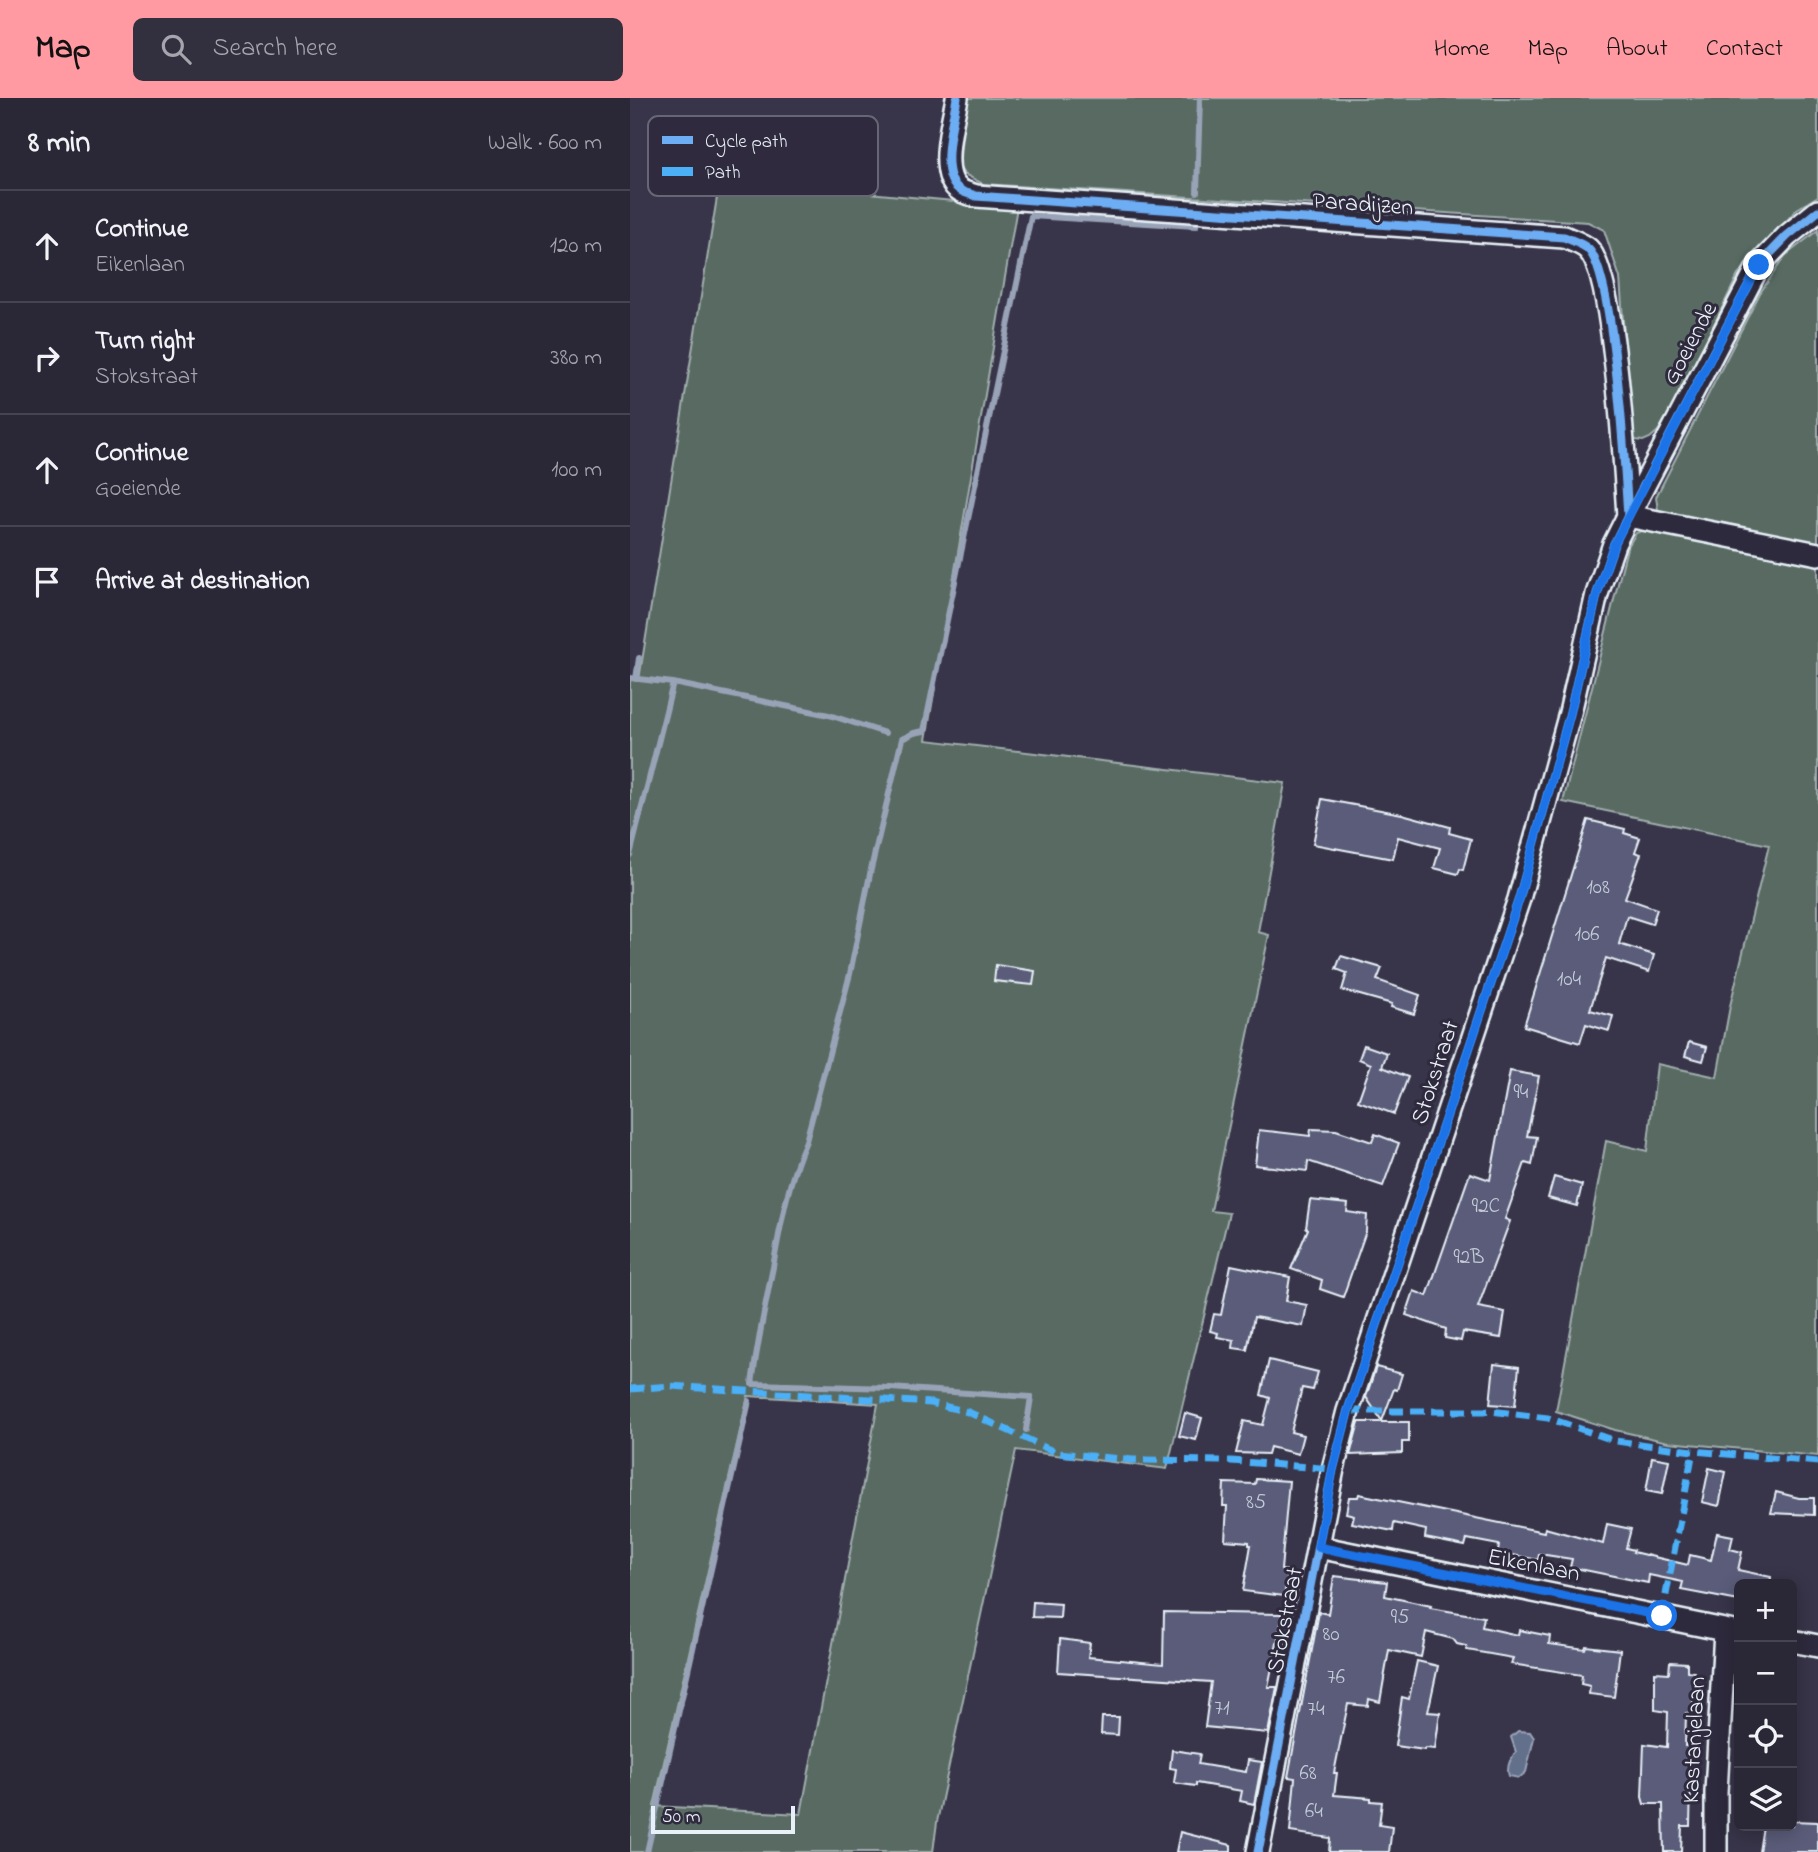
<!DOCTYPE html>
<html lang="en">
<head>
<meta charset="utf-8">
<style>
	:root { --surface:#2a2737; --page:#322f3f; --text:#f1f3f6; --muted:#a5a5ad; --line:#464452; --accent:#ff9aa2 }
	body { margin:0; font-family:"Indie Flower",sans-serif; background:var(--page); color:var(--text) }
	.controls { position:absolute; right:21px; bottom:21px; display:grid; overflow:hidden; border-radius:10px; box-shadow:0 4px 18px #0003 }
	.controls button { width:63px; height:63px; display:grid; place-items:center; padding:0; border:0; border-bottom:2px solid var(--line); background:var(--surface); color:var(--text); font:35px sans-serif }
	.scale { position:absolute; left:21px; bottom:18px; width:144px; box-sizing:border-box; padding-left:7px; border:4px solid #e8f1f8; border-top:0; font-size:19px; line-height:24px; white-space:nowrap; color:#e8f1f8; -webkit-text-stroke:5px #2f2a3d; paint-order:stroke }
	.stop { position:absolute; width:21px; height:21px; margin:-16px; border:5px solid #1a73e8; border-radius:50%; background:#fff }
	.stop.end { background:#1a73e8; border-color:#fff; box-shadow:0 2px 7px #0008 }
	.list { margin:0; padding:0; list-style:none }
	h2 { display:flex; justify-content:space-between; align-items:center; height:91px; margin:0; padding:0 28px; font-size:30px }
	h2 small { font-size:23px; font-weight:400; color:var(--muted) }
	.list li { display:grid; grid-template-columns:46px 1fr auto; gap:21px; align-items:center; box-sizing:border-box; height:112px; padding:0 28px; border-top:2px solid var(--line) }
	.list b { display:block; font-size:26px; white-space:nowrap }
	.list p { margin:0; font-size:23px; white-space:nowrap; color:var(--muted) }
	.list em { font-size:23px; font-style:normal; color:var(--muted) }
	.icon { flex:none; width:38px; height:38px; fill:none; stroke:currentColor; stroke-width:2; stroke-linecap:round; stroke-linejoin:round }
	.map { position:relative; flex:none; width:1188px; height:1754px; overflow:hidden }
	header { display:flex; align-items:center; gap:42px; box-sizing:border-box; height:98px; padding:0 35px; background:var(--accent); color:#111 }
	header strong { font-size:33px }
	nav { display:flex; gap:38px; margin-inline-start:auto; font-size:24px }
	.search { width:490px; height:63px; background:var(--page); display:flex; align-items:center; gap:18px; box-sizing:border-box; padding:0 24px; border-radius:10px; color:var(--muted); font-size:26px }
	main { display:flex }
	aside { flex:1; background:var(--surface) }
	.map>svg:first-child { display:block }
	.green { fill:#586a62; stroke:#a0aead; stroke-width:2; fill-rule:evenodd }
	.water { fill:#646f8b; stroke:#99a3b7; stroke-width:2 }
	.lines { fill:none; stroke-linecap:round; stroke-linejoin:round }
	.stream { stroke:#99a3b7; stroke-width:6 }
	.building { fill:#5a5c79; stroke:#e8f1f8; stroke-width:2 }
	.minor-casing { stroke:#e8f1f8; stroke-width:26 }
	.minor { stroke:#2f2a3d; stroke-width:21 }
	.quiet { stroke:#4cb0f7; stroke-width:7; stroke-dasharray:14 7; stroke-linecap:butt }
	.cycleway-casing { stroke:#2f2a3d; stroke-width:13 }
	.cycleway { stroke:#6dadf4; stroke-width:9 }
	.route { stroke:#1a73e8; stroke-width:9 }
	.labels { text-anchor:middle; stroke-width:6; stroke-linejoin:round; paint-order:stroke }
	.number-label { font-size:21px; fill:#c4ccd8 }
	.street-label { font-size:24px; fill:#e8f1f8; stroke:#2f2a3d }
	.key { fill:#2f2a3d; stroke:#666675; stroke-width:2 }
	.key-label { font-size:19px; fill:#e8f1f8 }
</style>
</head>
<body>
<header>
<strong>Map</strong>
<div class="search"><svg class="icon" aria-label="search" viewBox="0 0 24 24"><circle cx="10" cy="10" r="6"/><path d="M15 15l6 6"/></svg>Search here</div>
<nav><a>Home</a><a>Map</a><a>About</a><a>Contact</a></nav>
</header>
<main>
<aside>
<h2>8 min<small>Walk · 600 m</small></h2>
<ul class="list">
<li><svg class="icon" aria-label="ahead" viewBox="0 0 24 24"><path d="M12 20V5M6 11l6-6 6 6"/></svg><div><b>Continue</b><p>Eikenlaan</p></div><em>120 m</em></li>
<li><svg class="icon" aria-label="right" viewBox="0 0 24 24"><path d="M7 20v-9h11M14 6l5 5-5 5"/></svg><div><b>Turn right</b><p>Stokstraat</p></div><em>380 m</em></li>
<li><svg class="icon" aria-label="ahead" viewBox="0 0 24 24"><path d="M12 20V5M6 11l6-6 6 6"/></svg><div><b>Continue</b><p>Goeiende</p></div><em>100 m</em></li>
<li><svg class="icon" aria-label="arrive" viewBox="0 0 24 24"><path d="M6 21V4h12l-3 4 3 4H6"/></svg><div><b>Arrive at destination</b></div></li>
</ul>
</aside>
<div class="map">
<svg width="1188" height="1754" viewBox="0 0 1188 1754">
	<rect width="100%" height="100%" fill="#383449"/>
	<filter id="ink" filterUnits="userSpaceOnUse"><feTurbulence type="fractalNoise" baseFrequency=".0143" numOctaves="2"/><feDisplacementMap in="SourceGraphic" scale="14" xChannelSelector="R" yChannelSelector="G"/><feConvolveMatrix kernelMatrix="1 2 1 2 8 2 1 2 1" color-interpolation-filters="sRGB"/></filter>
	<g filter="url(#ink)">
		<g class="green">
			<path d="M 338,0 L 1188,0 L 1188,98 L 1167,111 L 1108,177 L 1046,304 L 1028,333 L 1020,340 L 1013,343 L 1005,342 L 1001,333 L 990,180 L 974,132 L 958,124 L 353,86 L 334,76 L 326,64 Z"/>
			<path d="M 121,84 L 387,109 L 296,642 L 655,685 L 628,834 L 639,837 L 581,1113 L 599,1115 L 537,1371 L 386,1352 L 307,1724 L 303,1754 L 0,1754 L 0,582 L 9,582 L 89,87 ZM 118,1298 L 248,1306 L 171,1716 L 24,1708 Z"/>
			<path d="M 1188,132 L 1188,445 L 1050,419 L 1028,412 L 1026,399 L 1130,195 L 1155,158 Z"/>
			<path d="M 1017,431 L 1188,467 L 1188,1358 L 1038,1344 L 985,1332 L 926,1313 L 976,1043 L 1017,1053 L 1027,966 L 1087,979 L 1100,908 L 1139,747 L 933,704 L 997,450 L 1006,435 Z"/>
		</g>
		<path class="water" d="M 888,1633 L 900,1634 L 904,1640 L 896,1674 L 889,1680 L 879,1678 C 876,1669 880,1661 886,1654 L 881,1639 Z"/>
		<g class="lines">
			<g class="stream">
				<path d="M 567,94 L 570,0"/>
				<path d="M 0,580 L 43,585"/>
				<path d="M 6,581 L 9,560"/>
				<path d="M 0,757 L 43,585 L 199,617 L 255,635"/>
				<path d="M 396,1332 L 401,1299 L 260,1290 L 122,1286 C 127,1247 135,1208 143,1169 C 151,1125 158,1083 176,1043 L 220,876 L 241,771 L 272,641 L 284,635 L 294,633 L 401,118 L 566,128"/>
				<path d="M 17,1754 L 119,1303"/>
			</g>
		</g>
		<g class="building">
			<path d="M 692,701 L 772,716 L 820,729 L 819,735 L 841,741 L 833,772 L 830,771 L 828,776 L 804,770 L 810,750 L 768,739 L 763,761 L 683,746 Z"/>
			<path d="M 958,722 L 995,731 L 994,735 L 1010,740 L 1005,754 L 1011,756 L 995,800 L 1027,811 L 1022,826 L 997,818 L 989,846 L 1024,857 L 1019,874 L 976,860 L 960,912 L 983,918 L 979,933 L 956,926 L 950,945 L 894,928 Z"/>
			<path d="M 711,858 L 752,870 L 747,882 L 790,897 L 784,916 L 761,909 L 762,906 L 712,892 L 717,875 L 706,871 Z"/>
			<path d="M 366,867 L 405,873 L 403,887 L 364,883 Z"/>
			<path d="M 1059,944 L 1077,949 L 1073,963 L 1055,958 Z"/>
			<path d="M 734,947 L 757,955 L 752,969 L 778,979 L 764,1016 L 728,1003 L 741,966 L 729,961 Z"/>
			<path d="M 880,973 L 909,978 L 897,1038 L 907,1039 L 902,1067 L 895,1065 L 875,1121 L 880,1123 L 848,1209 L 875,1214 L 871,1240 L 833,1234 L 831,1243 L 815,1240 L 816,1231 L 776,1217 L 784,1193 L 797,1198 L 840,1075 L 860,1082 Z"/>
			<path d="M 681,1031 L 706,1032 L 742,1044 L 745,1036 L 769,1045 L 753,1088 L 678,1063 L 677,1073 L 625,1067 L 629,1032 L 680,1038 Z"/>
			<path d="M 924,1079 L 952,1087 L 947,1108 L 918,1100 Z"/>
			<path d="M 680,1102 L 718,1106 L 717,1114 L 737,1117 L 736,1133 L 713,1199 L 690,1191 L 692,1182 L 661,1171 L 678,1131 L 676,1130 Z"/>
			<path d="M 601,1167 L 660,1179 L 656,1203 L 677,1207 L 673,1228 L 624,1219 L 617,1252 L 603,1250 L 604,1242 L 587,1239 L 588,1235 L 580,1233 L 584,1216 L 591,1217 Z"/>
			<path d="M 639,1262 L 688,1274 L 683,1292 L 672,1290 L 661,1334 L 673,1337 L 668,1356 L 640,1349 L 638,1356 L 606,1355 L 614,1323 L 633,1327 L 640,1300 L 631,1297 Z"/>
			<path d="M 864,1266 L 889,1269 L 885,1308 L 860,1306 Z"/>
			<path d="M 746,1269 L 772,1276 L 767,1292 L 764,1291 L 752,1323 L 736,1299 Z"/>
			<path d="M 555,1315 L 572,1320 L 566,1342 L 549,1338 Z"/>
			<path d="M 729,1324 L 779,1324 L 779,1344 L 772,1344 L 772,1355 L 720,1357 Z"/>
			<path d="M 1022,1359 L 1039,1362 L 1032,1396 L 1016,1393 Z"/>
			<path d="M 1079,1370 L 1096,1374 L 1089,1408 L 1072,1404 Z"/>
			<path d="M 626,1381 L 659,1383 L 651,1472 L 659,1473 L 654,1498 L 613,1493 L 621,1447 L 619,1447 L 619,1444 L 595,1442 L 597,1408 L 593,1408 L 594,1385 L 625,1386 Z"/>
			<path d="M 1146,1394 L 1169,1400 L 1184,1400 L 1184,1417 L 1141,1415 Z"/>
			<path d="M 729,1396 L 914,1434 L 915,1430 L 973,1446 L 977,1426 L 1001,1431 L 996,1450 L 1004,1452 L 1003,1454 L 1058,1467 L 1060,1457 L 1081,1462 L 1087,1435 L 1103,1438 L 1100,1451 L 1112,1454 L 1108,1472 L 1141,1479 L 1140,1486 L 1109,1486 L 1109,1503 L 1051,1492 L 1053,1484 L 1019,1477 L 1018,1485 L 940,1469 L 942,1461 L 909,1456 L 908,1462 L 868,1454 L 869,1447 L 837,1441 L 835,1448 L 795,1440 L 796,1432 L 764,1425 L 763,1433 L 722,1425 L 724,1417 L 716,1415 L 719,1399 L 728,1399 Z"/>
			<path d="M 704,1478 L 757,1484 L 755,1498 L 801,1508 L 800,1510 L 854,1519 L 852,1529 L 888,1537 L 889,1532 L 920,1538 L 919,1546 L 955,1551 L 956,1548 L 990,1552 L 984,1599 L 959,1596 L 960,1588 L 951,1586 L 952,1577 L 881,1566 L 883,1560 L 837,1552 L 836,1548 L 827,1546 L 823,1541 L 796,1534 L 791,1559 L 759,1552 L 750,1604 L 739,1601 L 738,1608 L 718,1606 L 704,1675 L 707,1675 L 704,1697 L 741,1700 L 741,1703 L 752,1704 L 749,1727 L 762,1729 L 759,1754 L 699,1754 L 700,1740 L 660,1734 L 665,1680 L 658,1679 L 689,1514 L 698,1516 Z"/>
			<path d="M 403,1504 L 431,1506 L 430,1520 L 402,1519 Z"/>
			<path d="M 534,1514 L 653,1516 L 638,1589 L 647,1589 L 638,1635 L 575,1629 L 581,1584 L 428,1574 L 430,1541 L 460,1545 L 458,1559 L 533,1566 Z"/>
			<path d="M 787,1563 L 808,1568 L 798,1614 L 810,1615 L 805,1651 L 795,1650 L 795,1652 L 765,1648 L 772,1599 L 779,1601 Z"/>
			<path d="M 1040,1564 L 1057,1565 L 1057,1573 L 1064,1574 L 1063,1615 L 1056,1615 L 1055,1648 L 1062,1648 L 1060,1728 L 1052,1728 L 1051,1754 L 1034,1754 L 1033,1706 L 1014,1706 L 1012,1699 L 1014,1646 L 1037,1649 L 1038,1614 L 1025,1612 L 1025,1574 L 1039,1575 Z"/>
			<path d="M 472,1619 L 489,1619 L 488,1637 L 471,1636 Z"/>
			<path d="M 542,1652 L 570,1656 L 568,1666 L 616,1674 L 618,1662 L 632,1664 L 624,1706 L 610,1703 L 612,1693 L 566,1685 L 566,1688 L 544,1685 L 546,1671 L 540,1670 Z"/>
			<path d="M 1162,1723 L 1188,1724 L 1188,1754 L 1129,1754 L 1133,1728 L 1162,1728 Z"/>
			<path d="M 550,1734 L 601,1747 L 601,1754 L 546,1754 Z"/>
		</g>
		<g class="lines">
			<g class="minor-casing">
				<g id="minor">
					<path d="M 327,0 C 323,23 307,78 330,92 C 334,95 341,96 346,98 L 934,139 C 941,142 953,146 958,151 C 985,177 995,373 998,418"/>
					<path d="M 998,418 L 1188,456"/>
					<path d="M 688,1449 L 1109,1535"/>
					<path d="M 1162,1543 L 1188,1548"/>
					<path d="M 628,1754 L 703,1371 L 718,1313 L 889,801 L 940,615 L 967,496 L 984,446 L 998,418 L 1129,167 L 1157,138 L 1188,113"/>
					<path d="M 1086,1754 L 1086,1694 L 1095,1533"/>
				</g>
			</g>
			<use href="#minor" class="minor"/>
			<g class="quiet">
				<path d="M 0,1291 L 40,1288 L 301,1305 L 338,1314 L 427,1355 L 503,1362 L 601,1363 L 703,1371"/>
				<path d="M 718,1313 L 861,1313 L 918,1320 L 986,1343 L 1063,1353 L 1188,1364"/>
				<path d="M 1032,1518 L 1063,1353"/>
			</g>
			<g class="cycleway-casing">
				<g id="cycleway">
					<path d="M 327,0 C 323,23 307,78 330,92 C 334,95 341,96 346,98 L 934,139 C 941,142 953,146 958,151 C 985,177 995,373 998,418"/>
					<path d="M 628,1754 L 703,1371 L 718,1313 L 889,801 L 940,615 L 967,496 L 984,446 L 998,418 L 1129,167 L 1157,138 L 1188,113"/>
				</g>
			</g>
			<use href="#cycleway" class="cycleway"/>
		</g>
	</g>
	<g class="lines" filter="url(#ink)">
		<path class="route" d="M 1032,1518 L 688,1449 L 703,1371 L 718,1313 L 889,801 L 940,615 L 967,496 L 984,446 L 1129,167"/>
	</g>
	<g class="labels">
		<g class="number-label">
			<text x="968" y="795">108</text>
			<text x="957" y="842">106</text>
			<text x="939" y="887">104</text>
			<text x="891" y="1000">94</text>
			<text x="856" y="1114">92C</text>
			<text x="839" y="1165">92B</text>
			<text x="626" y="1410">85</text>
			<text x="770" y="1525">95</text>
			<text x="701" y="1542">80</text>
			<text x="706" y="1585">76</text>
			<text x="592" y="1616">71</text>
			<text x="686" y="1617">74</text>
			<text x="678" y="1681">68</text>
			<text x="684" y="1719">64</text>
		</g>
		<g class="street-label">
			<text transform="translate(733 105) rotate(4)" y="8">Paradijzen</text>
			<text transform="translate(1059 245) rotate(-62)" y="8">Goeiende</text>
			<text transform="translate(804 974) rotate(-72)" y="8">Stokstraat</text>
			<text transform="translate(904 1466) rotate(11)" y="8">Eikenlaan</text>
			<text transform="translate(654 1522) rotate(-79)" y="8">Stokstraat</text>
			<text transform="translate(1063 1642) rotate(-87)" y="8">Kastanjelaan</text>
		</g>
	</g>
	<rect x="18" y="18" width="230" height="80" rx="10" class="key"/>
	<rect x="32" y="38" width="31" height="8" fill="#6dadf4"/>
	<rect x="32" y="69" width="31" height="9" fill="#4cb0f7"/>
	<g class="key-label">
		<text x="75" y="49">Cycle path</text>
		<text x="75" y="80">Path</text>
	</g>
</svg>
<div class="controls">
<button>+</button>
<button>−</button>
<button><svg class="icon" aria-label="locate" viewBox="0 0 24 24"><circle cx="12" cy="12" r="6"/><path d="M12 2v4M12 18v4M2 12h4M18 12h4"/></svg></button>
<button><svg class="icon" aria-label="layers" viewBox="0 0 24 24"><path d="M12 4l9 5-9 5-9-5zM3 14l9 5 9-5"/></svg></button>
</div>
<div class="scale">50 m</div>
<div class="stop" style="left:1032px;top:1518px"></div>
<div class="stop end" style="left:1129px;top:167px"></div>
</div>
</main>
</body>
</html>
